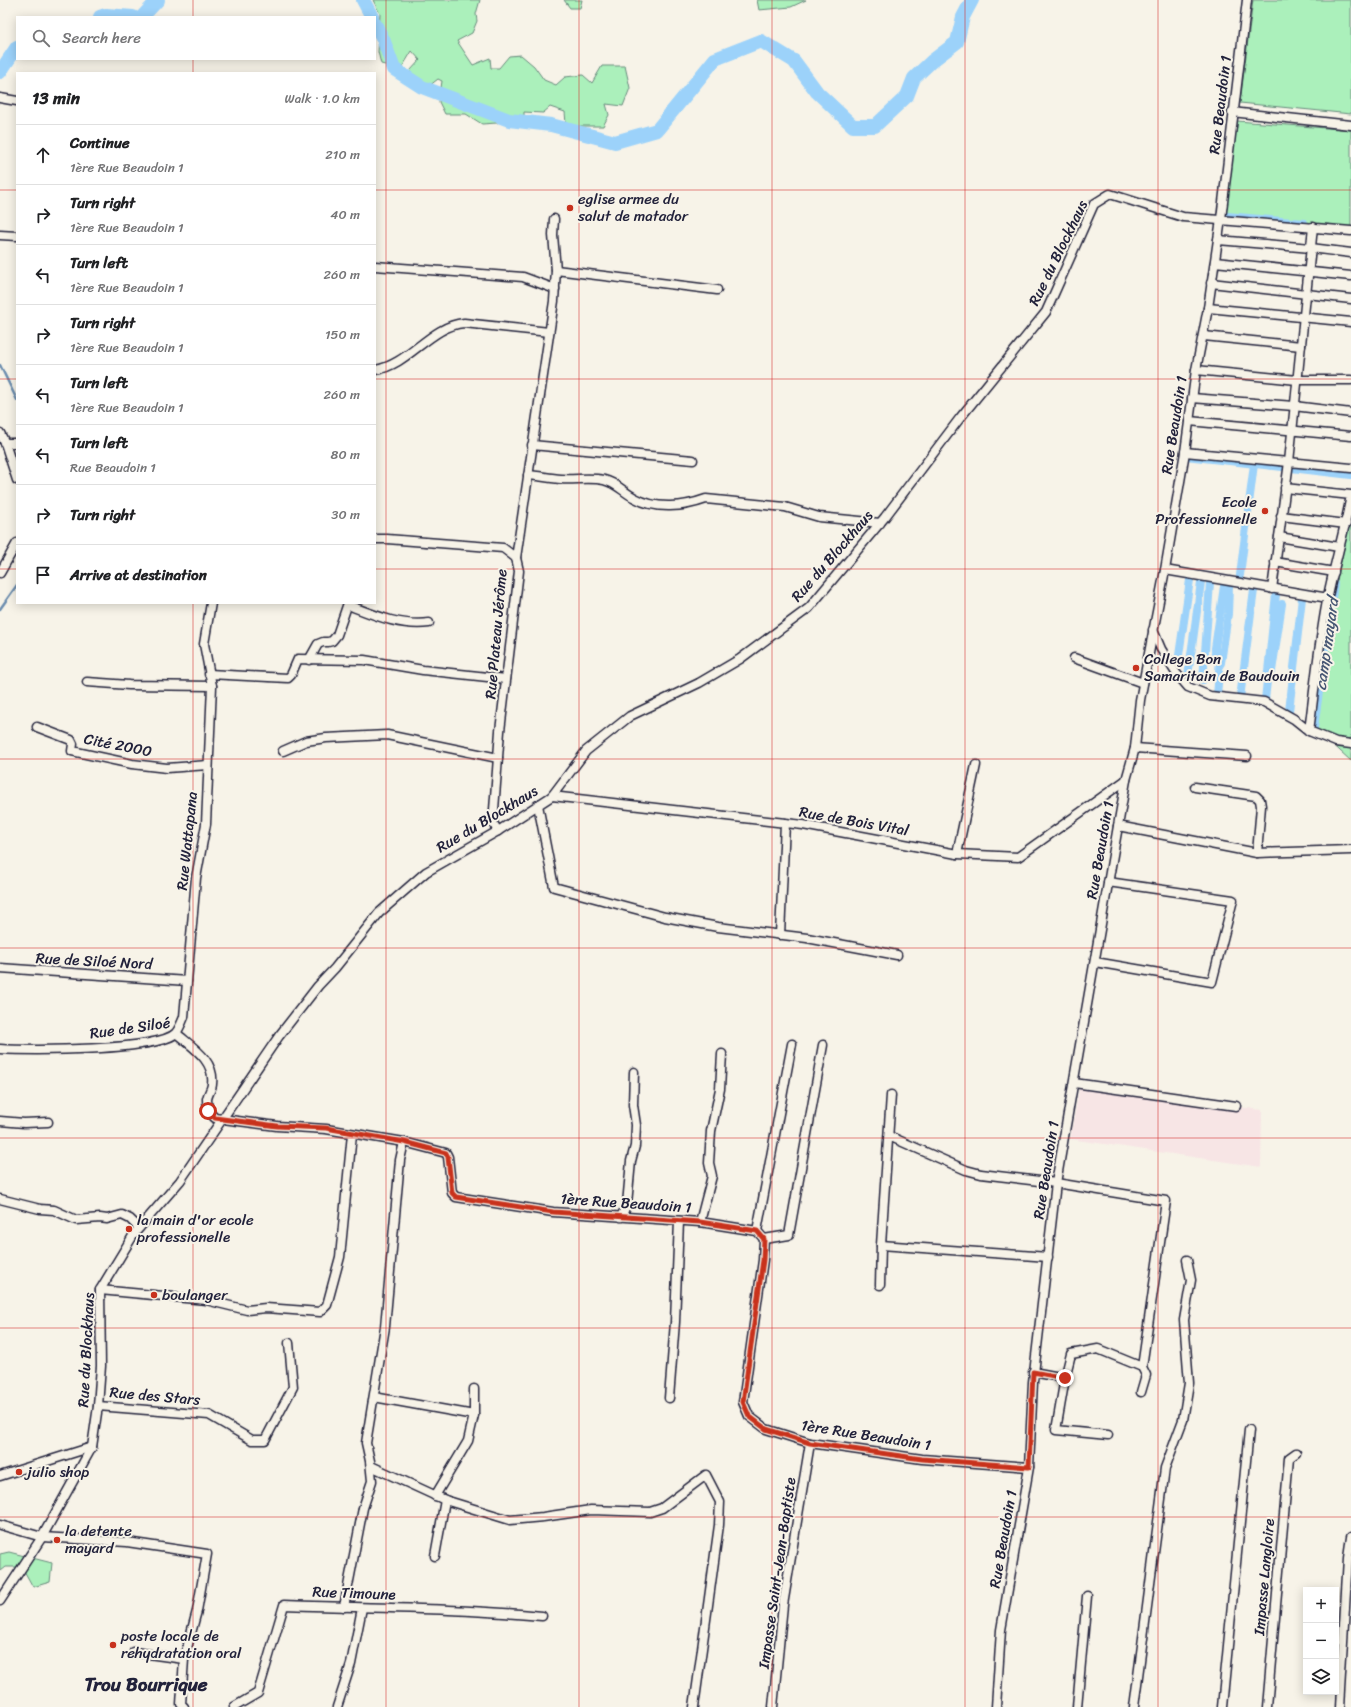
<!DOCTYPE html>
<html lang="en">
<head>
<meta charset="utf-8">
<style>
	:root { --surface:#fff; --page:#f6f6f6; --text:#202124; --muted:#757577; --line:#e0e0e0 }
	body { margin:0; font-family:Sriracha,sans-serif; background:var(--page); color:var(--text) }
	.controls { position:absolute; right:12px; bottom:12px; display:grid; overflow:hidden; border-radius:0px; box-shadow:0 2px 10px #0003 }
	.controls button { width:36px; height:36px; display:grid; place-items:center; padding:0; border:0; border-bottom:1px solid var(--line); background:var(--surface); color:var(--text); font:20px sans-serif }
	.stop { position:absolute; width:12px; height:12px; margin:-9px; border:3px solid #c8321e; border-radius:50%; background:#fff }
	.stop.end { background:#c8321e; border-color:#fff; box-shadow:0 1px 4px #0008 }
	.list { margin:0; padding:0; list-style:none }
	h2 { display:flex; justify-content:space-between; align-items:center; height:52px; margin:0; padding:0 16px; font-size:17px }
	h2 small { font-size:13px; font-weight:400; color:var(--muted) }
	.list li { display:grid; grid-template-columns:26px 1fr auto; gap:12px; align-items:center; box-sizing:border-box; height:60px; padding:0 16px; border-top:1px solid var(--line) }
	.list b { display:block; font-size:15px; white-space:nowrap }
	.list p { margin:0; font-size:13px; white-space:nowrap; color:var(--muted) }
	.list em { font-size:13px; font-style:normal; color:var(--muted) }
	.icon { flex:none; width:22px; height:22px; fill:none; stroke:currentColor; stroke-width:2; stroke-linecap:round; stroke-linejoin:round }
	.map { position:relative; flex:none; width:1351px; height:1707px; overflow:hidden }
	.search { position:absolute; background:var(--surface); box-shadow:0 2px 10px #0003; left:16px; top:16px; width:360px; height:44px; display:flex; align-items:center; gap:10px; box-sizing:border-box; padding:0 14px; border-radius:0px; color:var(--muted); font-size:15px }
	.panel { position:absolute; background:var(--surface); box-shadow:0 2px 10px #0003; left:16px; top:72px; width:360px; height:532px; border-radius:0px }
	.map>svg:first-child { display:block }
	.built { fill:#f7e5e5 }
	.green { fill:#abf0bb; stroke:#66897b }
	.lines { fill:none; stroke-linecap:round; stroke-linejoin:round }
	.stream { stroke:#6b8cae; stroke-width:2.5 }
	.canal { stroke:#9cd2fa; stroke-width:8 }
	.river { stroke:#9cd2fa; stroke-width:14 }
	.minor-casing { stroke:#22223b; stroke-width:11 }
	.minor { stroke:#f7f3e8; stroke-width:8 }
	.route { stroke:#c8321e; stroke-width:5 }
	.grid { fill:none; stroke:#d62828; stroke-width:1; stroke-opacity:0.55 }
	.poi-dot { fill:#c8321e; stroke:#f7f3e8; stroke-width:1.5 }
	.labels { text-anchor:middle; stroke-width:4; stroke-linejoin:round; paint-order:stroke }
	.street-label { font-size:15px; fill:#22223b; stroke:#f7f3e8 }
	.poi-label { font-size:15px; fill:#22223b; stroke:#f7f3e8; text-anchor:start }
	.water-label { font-size:16px; font-style:italic; fill:#475774; stroke:#f7f3e8 }
	.district-label { font-size:19px; font-weight:bold; fill:#22223b; stroke:#f7f3e8 }
</style>
</head>
<body>
<div class="map">
<svg width="1351" height="1707" viewBox="0 0 1351 1707">
	<rect width="100%" height="100%" fill="#f7f3e8"/>
	<filter id="ink" filterUnits="userSpaceOnUse"><feTurbulence type="fractalNoise" baseFrequency=".025" numOctaves="2"/><feDisplacementMap in="SourceGraphic" scale="8" xChannelSelector="R" yChannelSelector="G"/><feConvolveMatrix kernelMatrix="1 2 1 2 8 2 1 2 1" color-interpolation-filters="sRGB"/></filter>
	<g filter="url(#ink)">
		<path class="built" d="M 1080,1085 L 1262,1110 L 1261,1167 L 1070,1139 Z"/>
		<g class="green">
			<path d="M 373,0 L 480,0 L 476,14 L 477,21 L 472,33 L 457,41 L 473,65 L 490,58 L 491,68 L 499,68 L 509,56 L 521,55 L 534,66 L 544,80 L 556,85 L 565,77 L 583,75 L 592,83 L 602,66 L 625,66 L 630,88 L 623,106 L 606,104 L 609,115 L 603,126 L 581,126 L 572,128 L 566,124 L 565,112 L 550,107 L 543,113 L 524,112 L 524,122 L 510,117 L 497,123 L 482,124 L 466,114 L 445,114 L 439,102 L 442,81 L 438,79 L 429,86 L 417,82 L 410,71 L 420,60 L 412,51 L 401,69 L 381,64 L 378,52 L 380,14 Z"/>
			<path d="M 564,0 L 582,0 L 580,8 L 570,8 Z"/>
			<path d="M 757,0 L 806,0 L 791,7 L 759,10 Z"/>
			<path d="M 1253,0 L 1351,0 L 1351,114 L 1240,103 Z"/>
			<path d="M 1237,121 L 1351,130 L 1351,227 L 1225,214 Z"/>
			<path d="M 1350,518 L 1351,518 L 1351,761 L 1316,729 L 1333,599 Z"/>
			<path d="M 9,1552 L 52,1563 L 50,1582 L 33,1587 L 22,1567 L 5,1567 L 0,1571 L 0,1554 Z"/>
		</g>
		<g class="lines">
			<g class="stream">
				<path d="M 0,365 L 17,400"/>
				<path d="M 0,609 L 17,585"/>
			</g>
			<g class="canal">
				<path d="M 1227,216 L 1304,223"/>
				<path d="M 1186,456 L 1351,475"/>
				<path d="M 1240,575 L 1254,464"/>
				<path d="M 1178,662 L 1190,580"/>
				<path d="M 1221,663 L 1228,614 L 1229,586"/>
				<path d="M 1272,671 L 1282,604"/>
				<path d="M 1188,676 L 1201,582"/>
				<path d="M 1203,680 L 1210,583"/>
				<path d="M 1217,696 L 1220,659 L 1215,654 L 1215,648 L 1224,586"/>
				<path d="M 1240,698 L 1254,590"/>
				<path d="M 1265,700 L 1276,594"/>
				<path d="M 1289,711 L 1302,598"/>
				<path d="M 1314,728 L 1334,584"/>
			</g>
			<g class="river">
				<path d="M 363,0 L 372,17"/>
				<path d="M 100,17 L 106,15 L 133,17"/>
				<path d="M 142,17 L 158,0"/>
				<path d="M 375,24 L 383,39 L 394,69 L 422,87 L 509,120 L 551,125 L 615,142 L 657,130 L 715,59 L 761,41 L 794,61 L 817,92 L 853,126 L 875,126 L 907,96 L 914,78 L 932,61 L 957,42 L 963,17 L 972,0"/>
				<path d="M 0,72 L 17,47"/>
			</g>
			<g class="minor-casing">
				<g id="minor">
					<path d="M 0,98 L 17,101"/>
					<path d="M 1232,112 L 1351,125"/>
					<path d="M 0,235 L 17,236"/>
					<path d="M 1218,240 L 1311,248 L 1351,253"/>
					<path d="M 1215,262 L 1351,276"/>
					<path d="M 375,266 L 523,277 L 555,289"/>
					<path d="M 556,270 L 717,290"/>
					<path d="M 1211,283 L 1351,299"/>
					<path d="M 1208,308 L 1351,322"/>
					<path d="M 1204,336 L 1301,346"/>
					<path d="M 375,370 C 409,365 430,326 464,323 L 549,332"/>
					<path d="M 1196,370 L 1297,380 L 1351,380"/>
					<path d="M 1192,398 L 1294,406 L 1351,413"/>
					<path d="M 1189,421 L 1351,436"/>
					<path d="M 0,433 L 5,443 L 17,480"/>
					<path d="M 5,443 L 17,443"/>
					<path d="M 532,445 L 693,460"/>
					<path d="M 1185,452 L 1351,468"/>
					<path d="M 528,475 C 539,476 550,478 561,479 C 575,480 590,477 604,480 C 617,483 623,492 635,498 C 656,510 684,507 706,499 L 785,507 L 819,517 L 880,523"/>
					<path d="M 1285,488 L 1351,495 C 1345,529 1335,562 1328,596 C 1319,640 1315,686 1309,731"/>
					<path d="M 1281,516 L 1346,524"/>
					<path d="M 1279,537 L 1339,547"/>
					<path d="M 375,539 L 387,539 L 503,548 L 516,558 L 519,571 L 500,731 L 493,823 L 498,831"/>
					<path d="M 516,558 L 554,301 L 556,270 L 553,235 L 554,219"/>
					<path d="M 1275,562 L 1334,572"/>
					<path d="M 1165,570 L 1328,598"/>
					<path d="M 0,573 L 17,543"/>
					<path d="M 1272,589 L 1289,462 L 1313,227"/>
					<path d="M 348,605 C 374,615 401,627 429,623"/>
					<path d="M 1153,630 L 1161,649 L 1176,673 L 1188,687 L 1210,696 L 1264,702 L 1294,719 L 1309,731 L 1336,742 L 1351,744"/>
					<path d="M 1074,658 L 1143,683"/>
					<path d="M 309,660 L 318,644 L 323,642 L 328,642 L 332,641 L 337,635 L 348,603"/>
					<path d="M 209,674 L 288,678 L 291,675 L 298,659 L 364,660 L 423,670 L 506,679"/>
					<path d="M 87,682 L 129,685 L 212,686"/>
					<path d="M 37,727 L 71,740 L 73,744 L 72,751 L 132,764 L 167,768 L 208,765"/>
					<path d="M 1135,748 L 1247,756"/>
					<path d="M 283,751 L 306,741 L 326,738 L 387,735 L 498,758"/>
					<path d="M 1195,787 L 1256,796 L 1260,800 L 1261,806 L 1257,853"/>
					<path d="M 552,796 L 803,825 L 957,854 L 1018,857 L 1126,780"/>
					<path d="M 538,805 L 554,887 L 665,917 L 718,927 L 807,938 L 897,955"/>
					<path d="M 1118,826 L 1257,853 L 1351,850"/>
					<path d="M 957,854 L 976,765"/>
					<path d="M 780,935 L 785,823"/>
					<path d="M 1095,962 L 1212,982 L 1233,900 L 1108,882"/>
					<path d="M 0,968 L 187,981"/>
					<path d="M 176,1033 C 192,1047 215,1060 212,1084 C 212,1089 208,1093 207,1099 C 207,1103 208,1107 208,1111 L 215,1118 L 277,1126 L 326,1129 L 404,1142 L 446,1153 L 448,1157 L 452,1193 L 456,1197 L 553,1212 L 700,1222 L 757,1231 L 764,1239 L 763,1260 L 743,1402 L 749,1416 L 766,1429 L 810,1443 L 922,1459 L 1029,1467"/>
					<path d="M 0,1049 C 29,1051 158,1051 176,1033 C 179,1029 182,1022 184,1017 L 196,878 L 206,824 L 212,686 L 204,644 L 211,603"/>
					<path d="M 1074,1083 L 1236,1106"/>
					<path d="M 0,1121 L 24,1123 L 48,1122"/>
					<path d="M 889,1136 L 966,1170 L 981,1174 L 1056,1183 L 1166,1201 L 1142,1367"/>
					<path d="M 0,1199 L 40,1209 L 54,1210 L 76,1220 L 100,1218 L 107,1219 L 122,1215 L 130,1219 L 139,1228"/>
					<path d="M 621,1217 L 627,1204 L 631,1161 L 635,1146 L 636,1125 L 633,1105 L 634,1072"/>
					<path d="M 700,1222 L 712,1176 L 709,1163 L 711,1131 L 720,1089 L 722,1054"/>
					<path d="M 757,1231 L 792,1044"/>
					<path d="M 764,1239 L 789,1235 L 823,1045"/>
					<path d="M 881,1245 L 1048,1257"/>
					<path d="M 880,1285 L 881,1245 L 891,1095"/>
					<path d="M 100,1290 L 206,1300 L 247,1310 L 266,1308 L 320,1312 L 327,1305 L 340,1257 L 352,1134"/>
					<path d="M 1033,1372 L 1065,1378 L 1071,1354 L 1098,1349 L 1142,1367 L 1146,1375 L 1141,1392"/>
					<path d="M 1065,1378 L 1056,1430 L 1108,1435"/>
					<path d="M 374,1397 L 474,1415"/>
					<path d="M 669,1398 L 675,1322 L 679,1221"/>
					<path d="M 98,1406 L 209,1415 L 252,1440 L 265,1440 L 293,1387 L 289,1343"/>
					<path d="M 371,1466 L 445,1500 L 510,1520 L 543,1517 L 591,1510 L 650,1512 L 662,1508 L 706,1475 L 720,1502 L 719,1525 L 694,1707"/>
					<path d="M 0,1476 L 92,1447"/>
					<path d="M 435,1496 L 468,1441 L 474,1415 L 474,1389"/>
					<path d="M 0,1525 L 42,1537 L 127,1542 L 207,1554 L 197,1611 L 184,1659 L 181,1704 L 184,1707"/>
					<path d="M 435,1556 L 445,1500"/>
					<path d="M 0,1601 L 42,1537 L 92,1447 L 98,1406 L 101,1366 L 100,1290 L 134,1234 L 180,1181 L 279,1036 L 318,986 L 335,968 L 379,913 L 426,872 L 498,831 L 552,796 L 586,751 L 630,716 L 699,683 L 740,659 L 809,608 L 885,517 L 960,418 L 1046,312 L 1094,204 L 1110,194 L 1183,217 L 1351,231"/>
					<path d="M 344,1607 L 363,1508 L 372,1481 L 370,1461 L 366,1443 L 385,1327 L 400,1160 L 404,1142"/>
					<path d="M 134,1652 L 184,1659"/>
					<path d="M 234,1707 L 258,1693 L 284,1605 C 370,1608 457,1608 542,1616"/>
					<path d="M 337,1707 L 351,1664 L 362,1608"/>
					<path d="M 773,1707 L 783,1605 L 810,1443"/>
					<path d="M 996,1707 L 1001,1630 L 1029,1467 L 1033,1382 L 1056,1183 L 1126,780 L 1135,748 L 1140,700 L 1165,570 L 1185,452 L 1196,370 L 1208,308 L 1221,219 L 1247,0"/>
					<path d="M 1077,1707 L 1087,1596"/>
					<path d="M 1134,1707 L 1165,1468 L 1183,1420 L 1189,1383 L 1184,1320 L 1191,1280 L 1187,1260"/>
					<path d="M 1222,1707 L 1249,1430"/>
					<path d="M 1267,1707 L 1289,1458 L 1296,1453"/>
					<path d="M 1339,1707 L 1348,1558 L 1351,1537"/>
				</g>
			</g>
			<use href="#minor" class="minor"/>
		</g>
	</g>
	<g class="lines" filter="url(#ink)">
		<path class="route" d="M 208,1111 L 215,1118 L 277,1126 L 326,1128 L 404,1142 L 446,1153 L 448,1157 L 452,1193 L 456,1197 L 553,1212 L 700,1222 L 757,1231 L 764,1239 L 763,1260 L 743,1402 L 749,1416 L 766,1429 L 810,1443 L 922,1459 L 1029,1467 L 1033,1372 L 1065,1378"/>
	</g>
	<path class="grid" d="M 193,0 L 193,17M 386,0 L 386,1707M 579,0 L 579,1707M 772,0 L 772,1707M 965,0 L 965,1707M 1158,0 L 1158,1707M 193,59 L 193,73M 0,190 L 17,190M 375,190 L 1351,190M 0,379 L 17,379M 375,379 L 1351,379M 0,569 L 17,569M 375,569 L 1351,569M 193,603 L 193,1707M 0,759 L 1351,759M 0,948 L 1351,948M 0,1138 L 1351,1138M 0,1328 L 1351,1328M 0,1517 L 1351,1517"/>
	<g class="poi-dot">
		<circle cx="570" cy="208" r="4"/>
		<circle cx="1265" cy="511" r="4"/>
		<circle cx="1136" cy="668" r="4"/>
		<circle cx="129" cy="1229" r="4"/>
		<circle cx="154" cy="1295" r="4"/>
		<circle cx="19" cy="1472" r="4"/>
		<circle cx="57" cy="1540" r="4"/>
		<circle cx="113" cy="1645" r="4"/>
	</g>
	<g class="labels">
		<g class="street-label">
			<text transform="translate(1220 105) rotate(-83)" y="5">Rue Beaudoin 1</text>
			<text transform="translate(1058 253) rotate(-64)" y="5">Rue du Blockhaus</text>
			<text transform="translate(1174 425) rotate(-81)" y="5">Rue Beaudoin 1</text>
			<text transform="translate(832 556) rotate(-49)" y="5">Rue du Blockhaus</text>
			<text transform="translate(496 634) rotate(-85)" y="5">Rue Plateau Jérôme</text>
			<text transform="translate(118 745) rotate(11)" y="5">Cité 2000</text>
			<text transform="translate(487 819) rotate(-31)" y="5">Rue du Blockhaus</text>
			<text transform="translate(854 821) rotate(10)" y="5">Rue de Bois Vital</text>
			<text transform="translate(187 841) rotate(-84)" y="5">Rue Wattapana</text>
			<text transform="translate(1100 850) rotate(-80)" y="5">Rue Beaudoin 1</text>
			<text transform="translate(94 961) rotate(3)" y="5">Rue de Siloé Nord</text>
			<text transform="translate(130 1028) rotate(-8)" y="5">Rue de Siloé</text>
			<text transform="translate(1046 1170) rotate(-81)" y="5">Rue Beaudoin 1</text>
			<text transform="translate(626 1203) rotate(4)" y="5">1ère Rue Beaudoin 1</text>
			<text transform="translate(86 1350) rotate(-87)" y="5">Rue du Blockhaus</text>
			<text transform="translate(155 1396) rotate(5)" y="5">Rue des Stars</text>
			<text transform="translate(866 1435) rotate(9)" y="5">1ère Rue Beaudoin 1</text>
			<text transform="translate(1003 1539) rotate(-80)" y="5">Rue Beaudoin 1</text>
			<text transform="translate(777 1573) rotate(-82)" y="5">Impasse Saint-Jean-Baptiste</text>
			<text transform="translate(1264 1577) rotate(-85)" y="5">Impasse Langloire</text>
			<text transform="translate(354 1593) rotate(2)" y="5">Rue Timoune</text>
		</g>
		<g class="poi-label">
			<text x="578" y="204">eglise armee du<tspan x="578" dy="17">salut de matador</tspan></text>
			<text x="1257" y="507" text-anchor="end">Ecole<tspan x="1257" dy="17">Professionnelle</tspan></text>
			<text x="1144" y="664">College Bon<tspan x="1144" dy="17">Samaritain de Baudouin</tspan></text>
			<text x="137" y="1225">la main d'or ecole<tspan x="137" dy="17">professionelle</tspan></text>
			<text x="162" y="1300">boulanger</text>
			<text x="27" y="1477">julio shop</text>
			<text x="65" y="1536">la detente<tspan x="65" dy="17">mayard</tspan></text>
			<text x="121" y="1641">poste locale de<tspan x="121" dy="17">rehydratation oral</tspan></text>
		</g>
		<g class="water-label">
			<text transform="translate(1326 644) rotate(-82)" y="6">camp mayard</text>
		</g>
		<g class="district-label">
			<text x="146" y="1691">Trou Bourrique</text>
		</g>
	</g>
</svg>
<div class="controls">
<button>+</button>
<button>−</button>
<button><svg class="icon" aria-label="layers" viewBox="0 0 24 24"><path d="M12 4l9 5-9 5-9-5zM3 14l9 5 9-5"/></svg></button>
</div>
<div class="stop" style="left:208px;top:1111px"></div>
<div class="stop end" style="left:1065px;top:1378px"></div>
<div class="search"><svg class="icon" aria-label="search" viewBox="0 0 24 24"><circle cx="10" cy="10" r="6"/><path d="M15 15l6 6"/></svg>Search here</div>
<section class="panel">
<h2>13 min<small>Walk · 1.0 km</small></h2>
<ul class="list">
<li><svg class="icon" aria-label="ahead" viewBox="0 0 24 24"><path d="M12 20V5M6 11l6-6 6 6"/></svg><div><b>Continue</b><p>1ère Rue Beaudoin 1</p></div><em>210 m</em></li>
<li><svg class="icon" aria-label="right" viewBox="0 0 24 24"><path d="M7 20v-9h11M14 6l5 5-5 5"/></svg><div><b>Turn right</b><p>1ère Rue Beaudoin 1</p></div><em>40 m</em></li>
<li><svg class="icon" aria-label="left" viewBox="0 0 24 24"><path d="M17 20v-9H6M10 6l-5 5 5 5"/></svg><div><b>Turn left</b><p>1ère Rue Beaudoin 1</p></div><em>260 m</em></li>
<li><svg class="icon" aria-label="right" viewBox="0 0 24 24"><path d="M7 20v-9h11M14 6l5 5-5 5"/></svg><div><b>Turn right</b><p>1ère Rue Beaudoin 1</p></div><em>150 m</em></li>
<li><svg class="icon" aria-label="left" viewBox="0 0 24 24"><path d="M17 20v-9H6M10 6l-5 5 5 5"/></svg><div><b>Turn left</b><p>1ère Rue Beaudoin 1</p></div><em>260 m</em></li>
<li><svg class="icon" aria-label="left" viewBox="0 0 24 24"><path d="M17 20v-9H6M10 6l-5 5 5 5"/></svg><div><b>Turn left</b><p>Rue Beaudoin 1</p></div><em>80 m</em></li>
<li><svg class="icon" aria-label="right" viewBox="0 0 24 24"><path d="M7 20v-9h11M14 6l5 5-5 5"/></svg><div><b>Turn right</b></div><em>30 m</em></li>
<li><svg class="icon" aria-label="arrive" viewBox="0 0 24 24"><path d="M6 21V4h12l-3 4 3 4H6"/></svg><div><b>Arrive at destination</b></div></li>
</ul>
</section>
</div>
</body>
</html>
